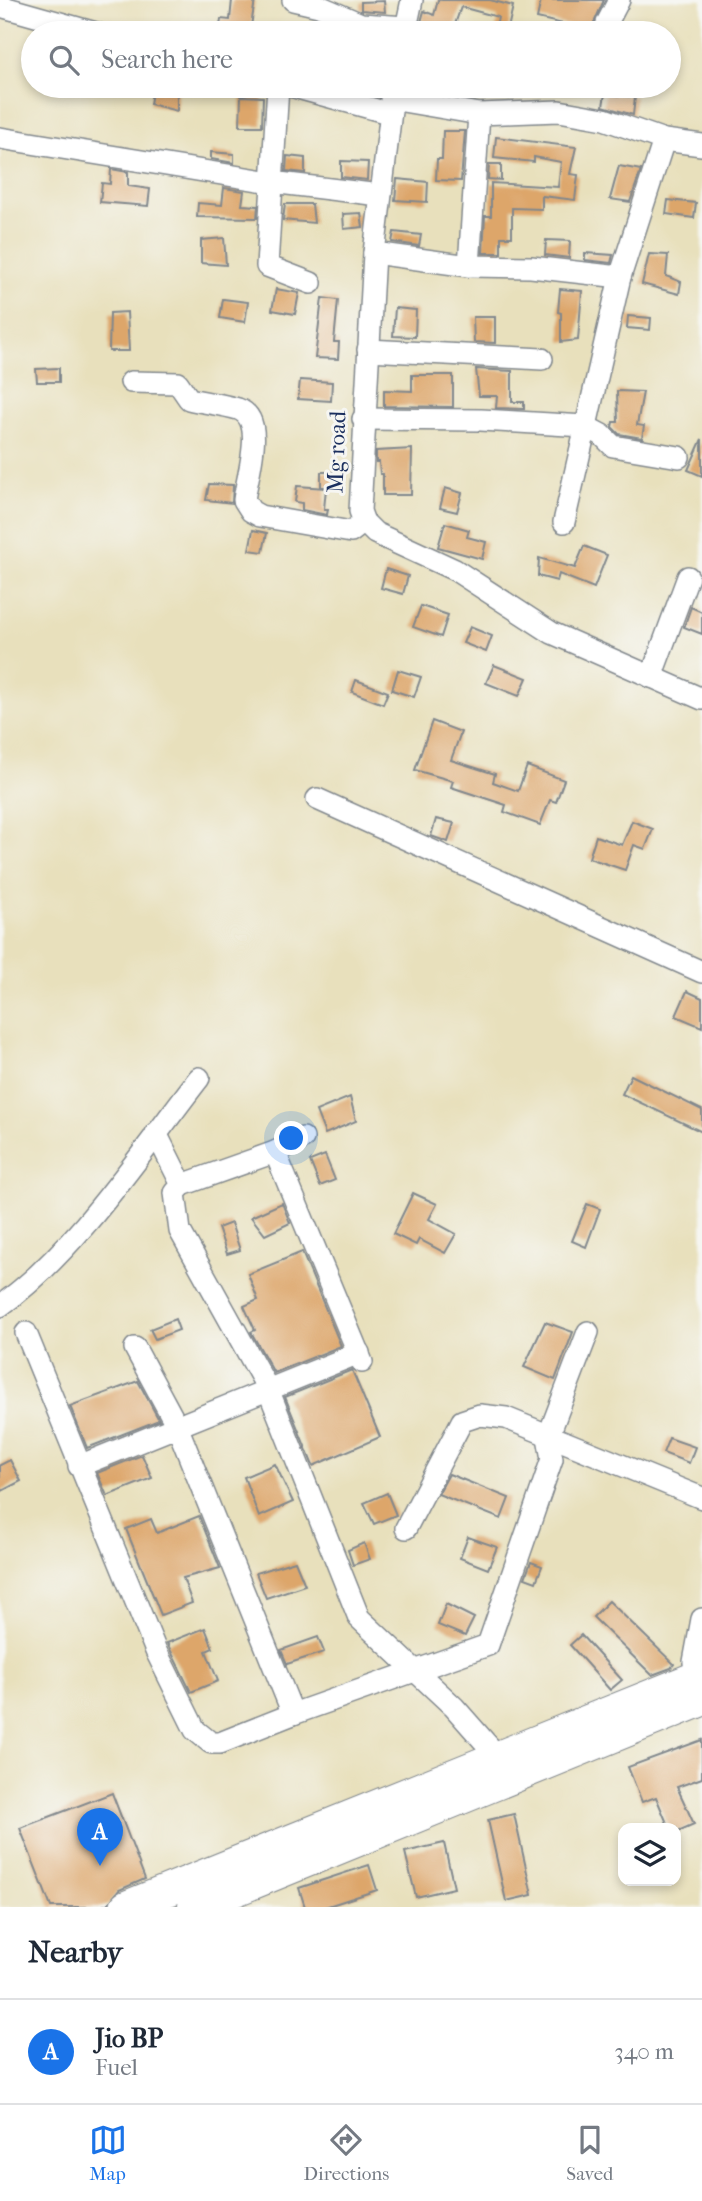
<!DOCTYPE html>
<html lang="en">
<head>
<meta charset="utf-8">
<style>
	:root { --surface:#fff; --page:#f2f2f3; --text:#1f2937; --muted:#747a83; --line:#e0e1e3; --accent:#1a73e8 }
	body { margin:0; font-family:"IM FELL French Canon",serif; background:var(--page); color:var(--text) }
	.controls { position:absolute; right:21px; bottom:21px; display:grid; overflow:hidden; border-radius:14px; box-shadow:0 4px 10px #0003 }
	.controls button { width:63px; height:63px; display:grid; place-items:center; padding:0; border:0; border-bottom:2px solid var(--line); background:var(--surface); color:var(--text); font:35px sans-serif }
	.you { position:absolute; left:292px; top:1139px; width:24px; height:24px; margin:-18px; border:5px solid #fff; border-radius:50%; background:#1a73e8; box-shadow:0 0 0 10px #1a73e833 }
	.badge { display:grid; place-items:center; width:46px; height:46px; border-radius:50%; background:var(--accent); color:#fff; font-size:23px; font-weight:700 }
	.pin { position:absolute; translate:-50% -58px; filter:drop-shadow(0 2px 4px #0008) }
	.pin::after { content:''; position:absolute; top:37px; width:24px; height:21px; background:inherit; clip-path:polygon(0 0,100% 0,50% 100%) }
	.list { margin:0; padding:0; list-style:none }
	h2 { display:flex; justify-content:space-between; align-items:center; height:91px; margin:0; padding:0 28px; font-size:30px }
	h2 small { font-size:23px; font-weight:400; color:var(--muted) }
	.list li { display:grid; grid-template-columns:46px 1fr auto; gap:21px; align-items:center; box-sizing:border-box; height:105px; padding:0 28px; border-top:2px solid var(--line) }
	.list b { display:block; font-size:26px; white-space:nowrap }
	.list p { margin:0; font-size:23px; white-space:nowrap; color:var(--muted) }
	.list em { font-size:23px; font-style:normal; color:var(--muted) }
	.icon { flex:none; width:38px; height:38px; fill:none; stroke:currentColor; stroke-width:2; stroke-linecap:round; stroke-linejoin:round }
	.map { position:relative; flex:none; width:702px; height:1907px; overflow:hidden }
	.search { position:absolute; background:var(--surface); box-shadow:0 4px 10px #0003; left:21px; right:21px; top:21px; height:77px; display:flex; align-items:center; gap:18px; box-sizing:border-box; padding:0 24px; border-radius:38px; color:var(--muted); font-size:26px }
	.sheet { height:196px; background:var(--surface) }
	nav { display:flex; justify-content:space-around; align-items:center; box-sizing:border-box; height:98px; border-top:2px solid var(--line); background:var(--surface); font-size:19px; color:var(--muted) }
	nav a { display:grid; justify-items:center; gap:4px }
	nav .on { color:var(--accent) }
	.map>svg:first-child { display:block }
	.building { fill:#dda66b }
	.lines { fill:none; stroke-linecap:round; stroke-linejoin:round }
	.minor-casing { stroke:#82888d; stroke-width:24 }
	.highway-casing { stroke:#82888d; stroke-width:34 }
	.minor { stroke:#fff; stroke-width:21 }
	.highway { stroke:#fff; stroke-width:32 }
	.labels { text-anchor:middle; stroke-width:6; stroke-linejoin:round; paint-order:stroke }
	.street-label { font-size:23px; fill:#1b2f5e; stroke:#f6f6f2 }
</style>
</head>
<body>
<div class="map">
<svg width="702" height="1907" viewBox="0 0 702 1907">
	<rect width="100%" height="100%" fill="#f6f6f2"/>
	<filter id="ink" filterUnits="userSpaceOnUse"><feTurbulence type="fractalNoise" baseFrequency=".0143" numOctaves="2"/><feDisplacementMap in="SourceGraphic" scale="14" xChannelSelector="R" yChannelSelector="G"/><feConvolveMatrix kernelMatrix="1 2 1 2 8 2 1 2 1" color-interpolation-filters="sRGB"/></filter>
	<filter id="wash" filterUnits="userSpaceOnUse"><feTurbulence type="fractalNoise" baseFrequency=".00686" numOctaves="4" result="noise"/><feDisplacementMap in="SourceGraphic" scale="28" xChannelSelector="R" yChannelSelector="G"/><feGaussianBlur stdDeviation="1.57" result="paint"/><feColorMatrix in="noise" values="0 0 0 0 0 0 0 0 0 0 0 0 0 0 0 0 0 1.4 0 .05"/><feComposite in="paint" operator="in"/></filter>
	<g filter="url(#wash)">
		<rect width="100%" height="100%" fill="#e8e0bc"/>
		<g id="blocks">
			<g class="building">
				<path d="M 232,0 L 255,0 L 250,33 L 219,33 L 221,19 L 230,20 Z"/>
				<path d="M 438,0 L 490,0 L 513,6 L 507,33 L 495,33 L 498,17 L 461,7 L 452,33 L 421,22 L 424,11 L 434,15 Z"/>
				<path d="M 541,0 L 604,0 L 594,23 L 598,32 L 537,18 Z"/>
				<path d="M 384,1 L 385,12 L 361,10 L 361,2 Z"/>
				<path d="M 153,86 L 177,86 L 177,111 L 150,104 Z"/>
				<path d="M 605,94 L 635,97 L 633,115 L 603,106 Z"/>
				<path d="M 241,96 L 263,97 L 262,126 L 240,126 Z"/>
				<path d="M 443,131 L 465,131 L 461,181 L 436,180 L 437,159 L 442,159 Z"/>
				<path d="M 496,137 L 576,147 L 570,174 L 578,175 L 575,200 L 542,196 L 542,209 L 512,208 L 512,237 L 501,237 L 501,253 L 483,253 L 485,216 L 491,216 L 491,183 L 558,187 L 561,162 L 534,157 L 534,162 L 494,158 Z"/>
				<path d="M 211,152 L 234,154 L 234,163 L 211,159 Z"/>
				<path d="M 287,156 L 305,158 L 305,173 L 286,171 Z"/>
				<path d="M 341,161 L 368,162 L 367,180 L 341,177 Z"/>
				<path d="M 489,164 L 501,164 L 501,180 L 488,179 Z"/>
				<path d="M 619,166 L 641,170 L 630,202 L 610,199 Z"/>
				<path d="M 111,169 L 128,172 L 128,186 L 150,189 L 148,206 L 100,202 L 102,183 L 110,184 Z"/>
				<path d="M 397,179 L 428,182 L 427,202 L 395,200 Z"/>
				<path d="M 224,188 L 244,191 L 242,205 L 258,206 L 257,218 L 197,217 L 198,203 L 222,205 Z"/>
				<path d="M 668,200 L 696,203 L 694,218 L 666,214 Z"/>
				<path d="M 285,204 L 312,204 L 314,223 L 283,220 Z"/>
				<path d="M 361,213 L 363,227 L 344,229 L 343,214 Z"/>
				<path d="M 394,232 L 421,235 L 419,246 L 392,242 Z"/>
				<path d="M 224,238 L 226,265 L 201,263 L 201,240 Z"/>
				<path d="M 546,240 L 570,241 L 569,258 L 545,255 Z"/>
				<path d="M 585,253 L 613,255 L 611,263 L 585,260 Z"/>
				<path d="M 649,254 L 668,255 L 666,276 L 681,282 L 679,294 L 642,284 Z"/>
				<path d="M 276,289 L 299,293 L 295,314 L 272,310 Z"/>
				<path d="M 560,289 L 582,291 L 578,340 L 561,342 L 561,313 L 558,312 Z"/>
				<path d="M 322,298 L 338,300 L 334,342 L 339,342 L 338,359 L 315,358 Z"/>
				<path d="M 223,299 L 248,302 L 245,322 L 220,318 Z"/>
				<path d="M 395,308 L 416,310 L 415,337 L 393,336 Z"/>
				<path d="M 127,312 L 129,351 L 109,351 L 110,313 Z"/>
				<path d="M 628,316 L 651,318 L 650,330 L 627,328 Z"/>
				<path d="M 473,317 L 495,317 L 495,343 L 474,342 Z"/>
				<path d="M 59,368 L 59,382 L 37,382 L 36,369 Z"/>
				<path d="M 476,369 L 512,371 L 512,402 L 524,402 L 524,409 L 496,408 L 497,396 L 479,396 Z"/>
				<path d="M 412,375 L 453,375 L 453,407 L 384,406 L 384,390 L 412,391 Z"/>
				<path d="M 300,380 L 332,382 L 331,401 L 298,399 Z"/>
				<path d="M 617,391 L 643,392 L 637,425 L 644,426 L 642,438 L 619,434 L 612,427 L 613,422 L 618,422 Z"/>
				<path d="M 702,439 L 702,476 L 688,470 Z"/>
				<path d="M 412,449 L 411,495 L 383,495 L 383,474 L 380,474 L 379,462 L 376,462 L 376,451 Z"/>
				<rect x="321" y="472" width="17" height="15"/>
				<path d="M 209,484 L 233,485 L 232,503 L 206,500 Z"/>
				<path d="M 297,486 L 326,488 L 324,509 L 328,509 L 327,515 L 302,510 L 302,503 L 295,502 Z"/>
				<path d="M 445,488 L 462,493 L 457,512 L 440,508 Z"/>
				<path d="M 445,523 L 469,530 L 467,537 L 486,542 L 482,559 L 438,547 Z"/>
				<path d="M 253,530 L 267,533 L 263,552 L 249,550 Z"/>
				<path d="M 584,546 L 607,555 L 594,588 L 559,574 L 557,581 L 538,576 L 539,558 L 575,568 Z"/>
				<path d="M 386,569 L 408,576 L 403,594 L 381,588 Z"/>
				<path d="M 421,606 L 448,615 L 441,637 L 413,627 Z"/>
				<path d="M 691,607 L 702,612 L 702,634 L 684,627 Z"/>
				<path d="M 470,627 L 492,636 L 486,652 L 463,643 Z"/>
				<path d="M 494,665 L 527,678 L 519,696 L 486,683 Z"/>
				<path d="M 398,670 L 421,677 L 414,697 L 392,690 Z"/>
				<path d="M 356,680 L 388,692 L 383,704 L 352,692 Z"/>
				<path d="M 432,721 L 461,732 L 451,760 L 495,774 L 493,782 L 518,791 L 527,766 L 564,780 L 556,802 L 550,800 L 540,825 L 504,812 L 506,805 L 451,787 L 453,781 L 415,770 Z"/>
				<path d="M 436,819 L 454,823 L 448,842 L 431,836 Z"/>
				<path d="M 632,821 L 653,829 L 645,849 L 634,845 L 625,870 L 589,858 L 596,836 L 622,845 Z"/>
				<path d="M 687,991 L 702,998 L 702,1027 L 676,1016 Z"/>
				<path d="M 631,1075 L 702,1110 L 702,1132 L 622,1094 Z"/>
				<path d="M 350,1097 L 356,1121 L 325,1134 L 316,1111 Z"/>
				<path d="M 325,1155 L 335,1180 L 320,1186 L 310,1161 Z"/>
				<path d="M 413,1193 L 437,1204 L 429,1219 L 456,1234 L 445,1253 L 419,1239 L 416,1245 L 393,1234 Z"/>
				<path d="M 282,1203 L 290,1223 L 265,1235 L 251,1217 Z"/>
				<path d="M 587,1204 L 600,1209 L 586,1247 L 572,1241 Z"/>
				<path d="M 231,1223 L 240,1250 L 227,1254 L 218,1228 Z"/>
				<path d="M 302,1252 L 341,1346 L 274,1373 L 251,1332 L 255,1330 L 244,1306 L 258,1300 L 248,1274 Z"/>
				<path d="M 175,1319 L 179,1330 L 155,1339 L 150,1329 Z"/>
				<path d="M 545,1322 L 573,1332 L 555,1380 L 524,1367 Z"/>
				<path d="M 352,1370 L 380,1437 L 313,1466 L 285,1397 Z"/>
				<path d="M 138,1381 L 159,1420 L 87,1448 L 70,1406 Z"/>
				<path d="M 669,1438 L 695,1447 L 689,1463 L 663,1453 Z"/>
				<path d="M 142,1455 L 152,1478 L 107,1496 L 97,1473 Z"/>
				<path d="M 10,1460 L 21,1481 L 0,1492 L 0,1465 Z"/>
				<path d="M 275,1464 L 293,1502 L 259,1517 L 244,1477 Z"/>
				<path d="M 449,1474 L 509,1498 L 501,1519 L 438,1494 Z"/>
				<path d="M 387,1493 L 396,1515 L 374,1524 L 364,1503 Z"/>
				<path d="M 199,1516 L 220,1568 L 183,1578 L 192,1603 L 161,1615 L 126,1529 L 151,1519 L 157,1533 Z"/>
				<path d="M 468,1537 L 497,1547 L 488,1569 L 460,1558 Z"/>
				<path d="M 364,1543 L 370,1559 L 353,1565 L 348,1550 Z"/>
				<path d="M 295,1561 L 305,1585 L 266,1598 L 256,1573 Z"/>
				<path d="M 531,1562 L 542,1566 L 536,1582 L 525,1578 Z"/>
				<path d="M 609,1601 L 674,1664 L 671,1668 L 652,1675 L 593,1617 Z"/>
				<path d="M 446,1604 L 474,1618 L 465,1636 L 438,1625 Z"/>
				<path d="M 205,1628 L 213,1648 L 206,1651 L 218,1681 L 191,1692 L 167,1643 Z"/>
				<path d="M 581,1635 L 622,1680 L 610,1690 L 570,1645 Z"/>
				<path d="M 318,1637 L 324,1652 L 287,1664 L 281,1650 Z"/>
				<path d="M 702,1740 L 702,1778 L 677,1787 L 694,1824 L 676,1832 L 676,1828 L 669,1828 L 656,1797 L 642,1802 L 628,1767 Z"/>
				<path d="M 112,1793 L 145,1879 L 119,1890 L 108,1904 L 100,1907 L 51,1907 L 20,1828 Z"/>
				<path d="M 514,1814 L 532,1895 L 506,1901 L 488,1820 Z"/>
				<path d="M 444,1843 L 454,1888 L 416,1897 L 405,1852 Z"/>
				<path d="M 369,1865 L 377,1890 L 325,1907 L 305,1907 L 299,1888 Z"/>
			</g>
		</g>
	</g>
	<g filter="url(#ink)">
		<use href="#blocks" fill-opacity="0" stroke="#82888d" stroke-width="2"/>
		<g class="lines">
			<g class="minor-casing">
				<g id="minor">
					<path d="M 293,0 L 319,6 L 361,24 L 406,27"/>
					<path d="M 0,6 L 96,33"/>
					<path d="M 607,23 L 619,0"/>
					<path d="M 405,33 L 412,0"/>
					<path d="M 278,86 L 267,266 L 311,283"/>
					<path d="M 290,86 L 388,113"/>
					<path d="M 394,86 L 374,253 L 360,511 L 364,522 L 375,533 L 455,570 L 552,633 L 702,699"/>
					<path d="M 391,99 L 479,114 L 559,111 L 604,119 L 664,140 L 702,145"/>
					<path d="M 0,138 L 271,182 L 380,195"/>
					<path d="M 374,253 L 469,266 L 531,267 L 620,277"/>
					<path d="M 469,266 L 479,114"/>
					<path d="M 368,350 L 542,359"/>
					<path d="M 131,382 L 178,383 L 189,399 C 205,403 222,404 238,409 C 267,419 247,475 244,500 L 251,511 L 260,516 L 351,532 L 364,522"/>
					<path d="M 363,419 L 481,420 L 585,426 L 602,435 L 613,446 L 679,457"/>
					<path d="M 564,522 L 620,277 L 664,140"/>
					<path d="M 651,677 L 688,577"/>
					<path d="M 317,799 L 702,972"/>
					<path d="M 156,1133 L 182,1185 L 175,1193 L 180,1231 L 268,1389 L 359,1618 L 454,1707 L 498,1757"/>
					<path d="M 275,1152 L 362,1362"/>
					<path d="M 182,1185 L 275,1152 L 303,1138"/>
					<path d="M 0,1306 C 75,1253 142,1151 199,1078"/>
					<path d="M 26,1333 L 156,1651 L 195,1730 L 211,1743 L 220,1743 L 293,1714 L 488,1645 L 552,1459 L 548,1437 L 588,1332"/>
					<path d="M 135,1348 L 177,1426 L 293,1714"/>
					<path d="M 79,1466 L 359,1353"/>
					<path d="M 406,1528 L 462,1421 L 480,1415 L 506,1418 L 702,1498"/>
					<path d="M 696,1689 L 694,1662 L 702,1619"/>
				</g>
			</g>
			<g class="highway-casing">
				<g id="highway">
					<path d="M 126,1907 L 702,1675"/>
					<path d="M 194,1907 L 702,1700"/>
				</g>
			</g>
			<use href="#minor" class="minor"/>
			<use href="#highway" class="highway"/>
		</g>
	</g>
	<g class="labels">
		<g class="street-label">
			<text transform="translate(336 452) rotate(-88)" y="8">Mg road</text>
		</g>
	</g>
</svg>
<div class="controls">
<button><svg class="icon" aria-label="layers" viewBox="0 0 24 24"><path d="M12 4l9 5-9 5-9-5zM3 14l9 5 9-5"/></svg></button>
</div>
<div class="you"></div>
<div class="pin badge" style="left:100px;top:1866px">A</div>
<div class="search"><svg class="icon" aria-label="search" viewBox="0 0 24 24"><circle cx="10" cy="10" r="6"/><path d="M15 15l6 6"/></svg>Search here</div>
</div>
<section class="sheet">
<h2>Nearby<small></small></h2>
<ul class="list">
<li><span class="badge">A</span><div><b>Jio BP</b><p>Fuel</p></div><em>340 m</em></li>
</ul>
</section>
<nav>
<a class="on"><svg class="icon" aria-label="map" viewBox="0 0 24 24"><path d="M3 6l6-2 6 2 6-2v14l-6 2-6-2-6 2zM9 4v14M15 6v14"/></svg>Map</a>
<a><svg class="icon" aria-label="directions" viewBox="0 0 24 24"><path d="M12 3l9 9-9 9-9-9zM9 14v-3h6M13 9l2 2-2 2"/></svg>Directions</a>
<a><svg class="icon" aria-label="saved" viewBox="0 0 24 24"><path d="M7 4h10v16l-5-4-5 4z"/></svg>Saved</a>
</nav>
</body>
</html>
